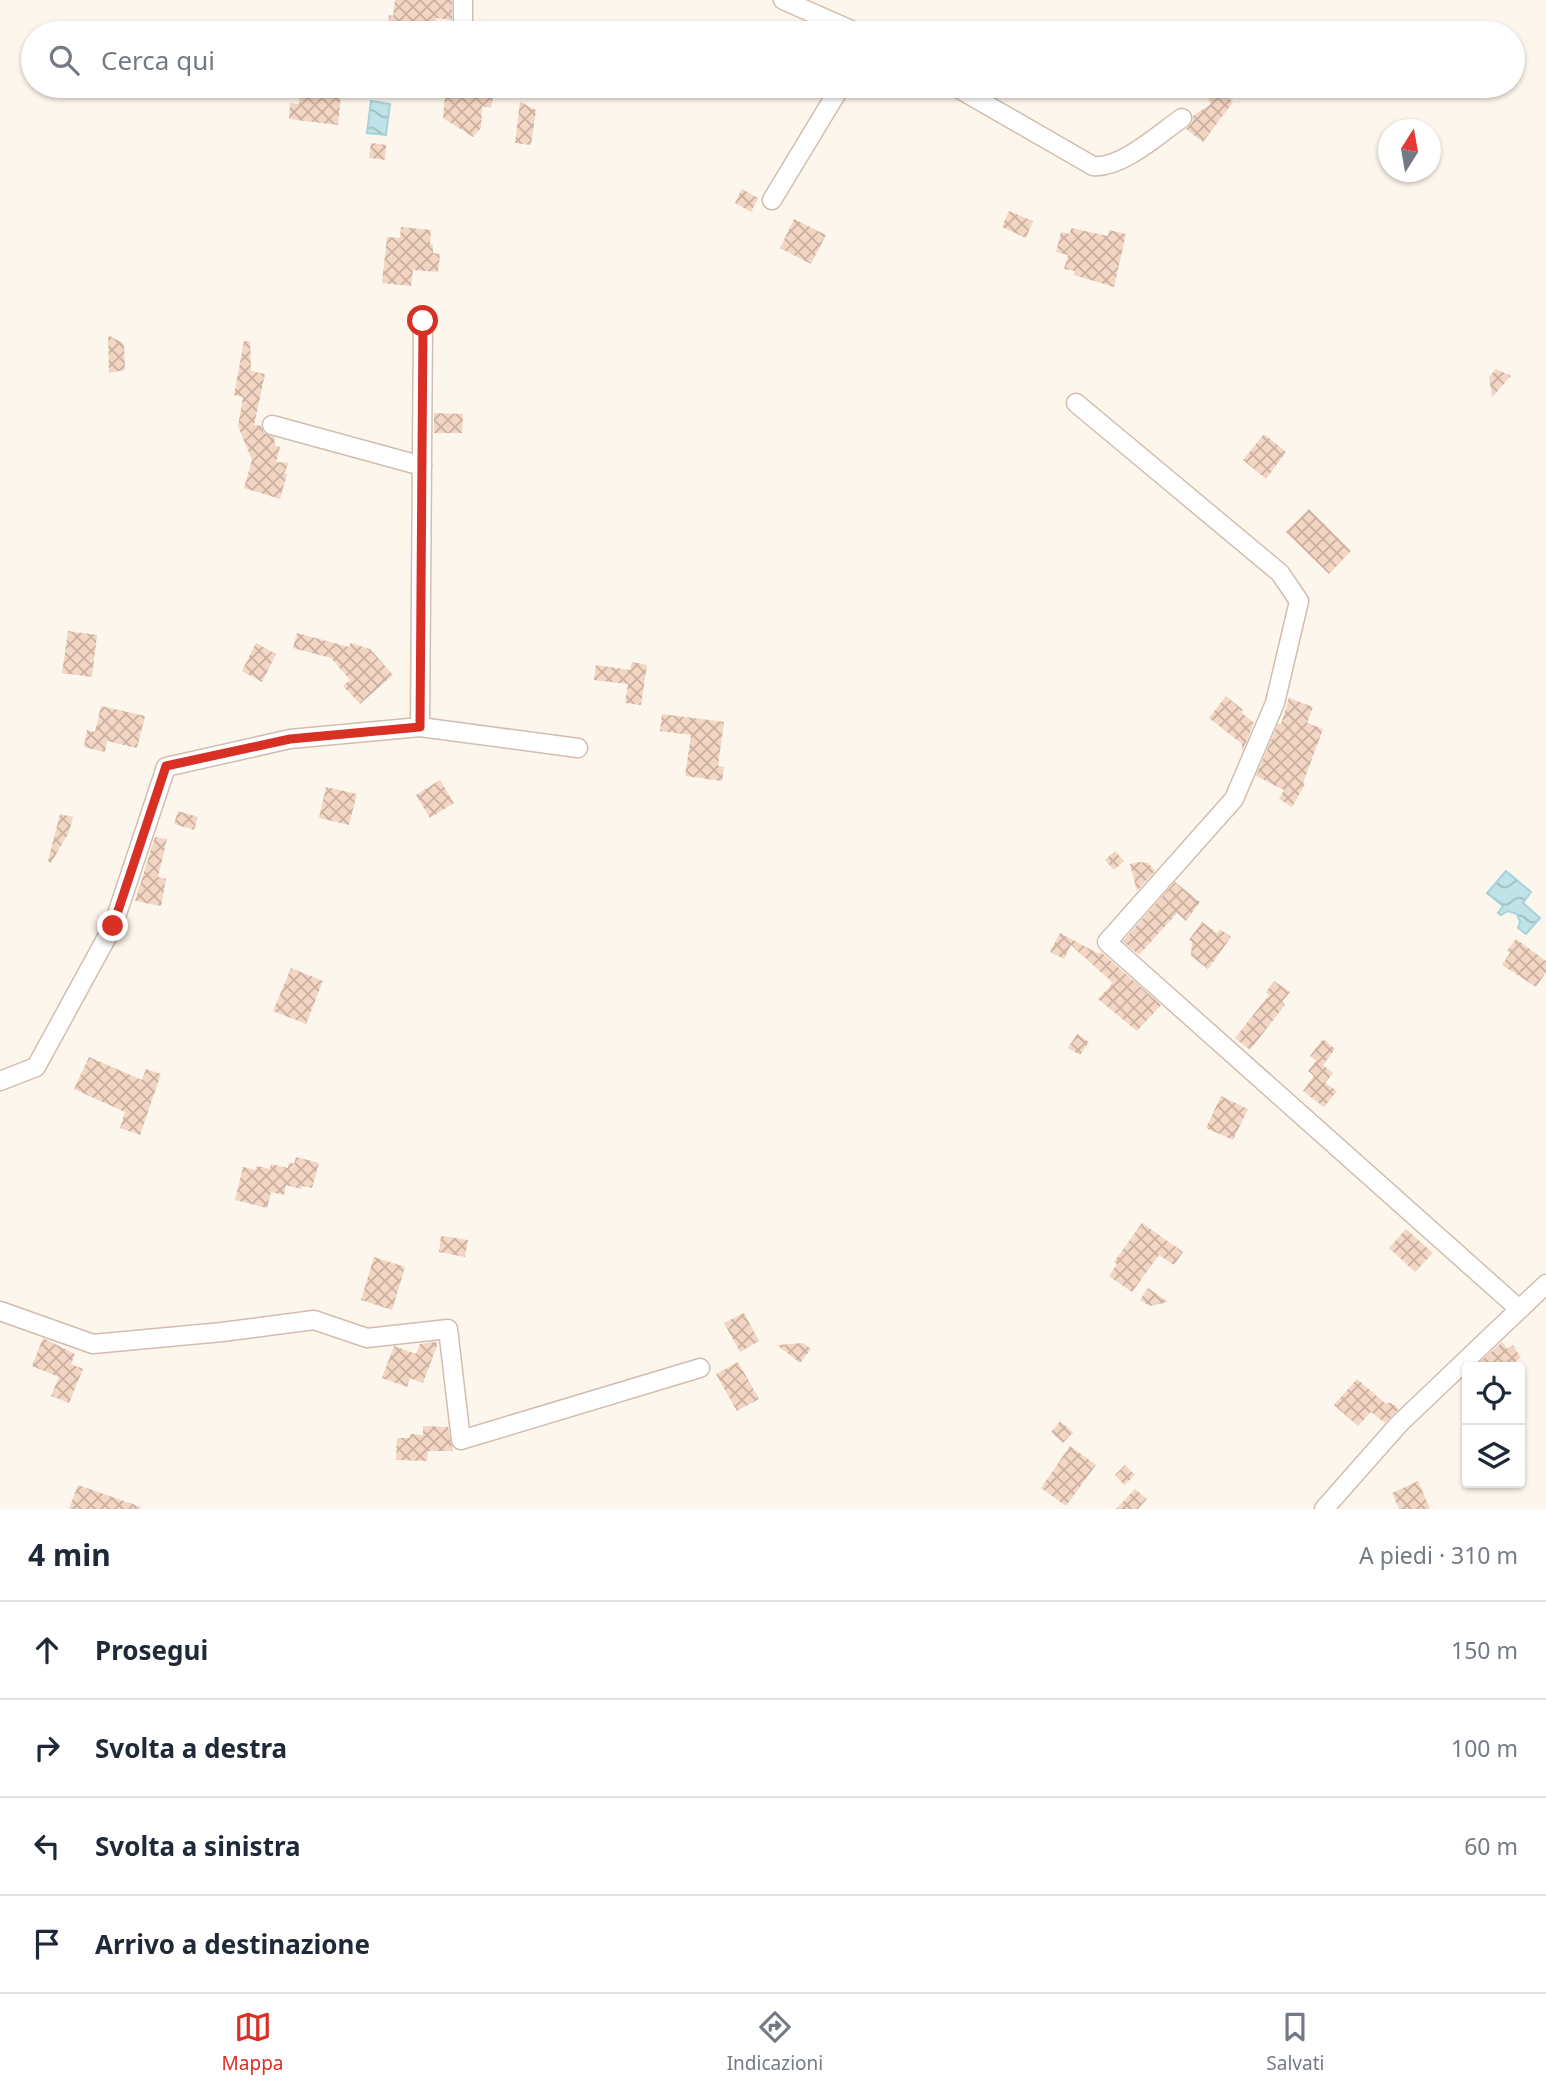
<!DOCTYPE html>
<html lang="it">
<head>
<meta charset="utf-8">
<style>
	:root { --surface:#fff; --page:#f2f2f3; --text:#1f2937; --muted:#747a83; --line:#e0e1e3; --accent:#d93025 }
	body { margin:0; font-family:"Noto Sans",sans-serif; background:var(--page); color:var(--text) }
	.controls { position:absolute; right:21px; bottom:21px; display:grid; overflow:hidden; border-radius:7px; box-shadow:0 2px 5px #0004 }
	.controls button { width:63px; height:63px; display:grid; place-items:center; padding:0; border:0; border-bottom:2px solid var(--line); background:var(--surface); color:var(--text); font:35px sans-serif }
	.compass { position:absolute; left:1378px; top:119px; width:63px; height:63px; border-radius:50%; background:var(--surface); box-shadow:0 2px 5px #0004; rotate:11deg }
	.stop { position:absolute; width:21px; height:21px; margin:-16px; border:5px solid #d93025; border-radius:50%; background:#fff }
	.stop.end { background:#d93025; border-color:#fff; box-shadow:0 2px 7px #0008 }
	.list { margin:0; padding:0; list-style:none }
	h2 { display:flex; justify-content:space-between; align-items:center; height:91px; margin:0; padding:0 28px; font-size:30px }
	h2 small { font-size:23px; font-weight:400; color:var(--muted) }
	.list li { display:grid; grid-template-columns:46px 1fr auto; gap:21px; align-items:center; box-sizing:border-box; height:98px; padding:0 28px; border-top:2px solid var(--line) }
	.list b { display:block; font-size:26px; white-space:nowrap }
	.list em { font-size:23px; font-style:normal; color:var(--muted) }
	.icon { flex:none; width:38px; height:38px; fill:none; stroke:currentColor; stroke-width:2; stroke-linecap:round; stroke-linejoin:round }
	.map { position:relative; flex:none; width:1546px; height:1509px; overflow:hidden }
	.search { position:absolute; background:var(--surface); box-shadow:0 2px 5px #0004; left:21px; right:21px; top:21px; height:77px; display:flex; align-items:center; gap:18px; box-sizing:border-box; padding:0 24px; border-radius:38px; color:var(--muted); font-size:26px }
	.sheet { height:483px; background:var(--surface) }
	nav { display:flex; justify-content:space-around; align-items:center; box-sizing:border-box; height:98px; border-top:2px solid var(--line); background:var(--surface); font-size:19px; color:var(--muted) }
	nav a { display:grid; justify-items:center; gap:4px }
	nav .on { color:var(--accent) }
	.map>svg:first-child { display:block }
	.water { fill:url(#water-waves); stroke:#a5d3da; stroke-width:2 }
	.building { fill:url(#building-cross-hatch) }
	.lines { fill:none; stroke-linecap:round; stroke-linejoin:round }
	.minor-casing { stroke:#d1beb0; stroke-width:21 }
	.minor { stroke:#fff; stroke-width:18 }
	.route { stroke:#d93025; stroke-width:9 }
</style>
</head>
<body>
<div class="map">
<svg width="1546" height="1509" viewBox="0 0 1546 1509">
	<defs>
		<pattern id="water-waves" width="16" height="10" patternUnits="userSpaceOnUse" patternTransform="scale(1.75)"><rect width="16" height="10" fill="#bfe3e8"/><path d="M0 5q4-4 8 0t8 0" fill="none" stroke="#a0bbbe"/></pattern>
		<pattern id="building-cross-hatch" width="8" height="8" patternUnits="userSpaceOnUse" patternTransform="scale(1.75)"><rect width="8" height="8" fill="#f3d5c3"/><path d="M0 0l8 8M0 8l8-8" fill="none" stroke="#cab0a1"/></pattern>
	</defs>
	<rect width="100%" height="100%" fill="#fdf6ec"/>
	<g class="water">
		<path d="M 371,101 L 390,104 L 386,135 L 367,133 Z"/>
		<path d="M 1506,871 L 1531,892 L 1523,903 L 1540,918 L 1526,934 L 1518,928 L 1520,922 L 1517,914 L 1508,911 L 1501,915 L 1498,913 L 1503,906 L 1487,893 Z"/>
	</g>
	<g class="building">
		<path d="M 395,0 L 452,0 L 452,20 L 436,18 L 433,33 L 387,33 L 389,15 L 393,16 Z"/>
		<path d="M 446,86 L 495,87 L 491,108 L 482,106 L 481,128 L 473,137 L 443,118 Z"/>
		<path d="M 301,88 L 341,93 L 338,125 L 289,119 L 290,103 L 299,104 Z"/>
		<path d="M 1218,88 L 1233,102 L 1203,142 L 1186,129 L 1192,123 L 1193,116 L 1211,104 L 1206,95 Z"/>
		<path d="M 520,102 L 536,110 L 531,145 L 515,143 Z"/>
		<path d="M 371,143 L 386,145 L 385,160 L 369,158 Z"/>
		<path d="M 742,189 L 758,198 L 751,212 L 735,203 Z"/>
		<path d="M 1009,211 L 1033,221 L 1026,238 L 1002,227 Z"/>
		<path d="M 794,219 L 826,235 L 811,264 L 780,248 Z"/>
		<path d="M 401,227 L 431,230 L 430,244 L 433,245 L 433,253 L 440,254 L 438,272 L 413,270 L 411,286 L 382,283 L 387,237 L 400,238 Z"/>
		<path d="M 1071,228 L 1108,236 L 1109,230 L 1126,234 L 1114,287 L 1074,275 L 1075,271 L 1064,269 L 1068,255 L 1056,252 L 1061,232 L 1070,234 Z"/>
		<path d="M 108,335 L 124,344 L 125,370 L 109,373 Z"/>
		<path d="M 244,341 L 250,342 L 251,371 L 265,374 L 254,425 L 261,426 L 264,433 L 274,437 L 275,446 L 280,447 L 276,462 L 289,463 L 284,473 L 287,474 L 280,499 L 244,488 L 252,460 L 238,426 L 243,397 L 234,395 Z"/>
		<path d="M 1496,369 L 1511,376 L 1492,397 L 1489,377 Z"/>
		<path d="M 434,413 L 463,414 L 462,433 L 434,433 Z"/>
		<path d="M 1264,434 L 1286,452 L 1266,479 L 1243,460 Z"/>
		<path d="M 1309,509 L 1351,551 L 1329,574 L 1286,532 Z"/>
		<path d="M 68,631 L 97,635 L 92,677 L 62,673 Z"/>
		<path d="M 297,633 L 349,647 L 351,643 L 370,649 L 393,675 L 360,704 L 343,686 L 350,680 L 331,658 L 293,648 Z"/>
		<path d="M 256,643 L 276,654 L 262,682 L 242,671 Z"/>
		<path d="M 632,662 L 647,665 L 641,705 L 625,703 L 628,684 L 594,680 L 596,665 L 630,670 Z"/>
		<path d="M 1226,696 L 1243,710 L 1241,712 L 1254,723 L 1242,752 L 1242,744 L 1209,718 Z"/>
		<path d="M 1289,698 L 1313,707 L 1307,723 L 1323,729 L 1303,783 L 1305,784 L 1292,807 L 1279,799 L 1284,790 L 1256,776 L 1278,724 L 1281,724 Z"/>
		<path d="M 101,706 L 145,716 L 137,748 L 107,741 L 105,752 L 84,747 L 87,730 L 95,732 Z"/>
		<path d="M 662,714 L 724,722 L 718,766 L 724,767 L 722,781 L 685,776 L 691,735 L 660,731 Z"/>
		<path d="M 440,780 L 454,803 L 430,818 L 416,795 Z"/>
		<path d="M 326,787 L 357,794 L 349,825 L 319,818 Z"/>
		<path d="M 178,811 L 198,817 L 194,830 L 174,824 Z"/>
		<path d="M 60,814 L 73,817 L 69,832 L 51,863 L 48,861 Z"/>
		<path d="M 155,837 L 167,839 L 158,877 L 166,879 L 161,906 L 135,901 Z"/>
		<path d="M 1115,851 L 1124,861 L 1114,870 L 1105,860 Z"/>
		<path d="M 1139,862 L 1148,863 L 1155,871 L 1137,891 L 1130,864 Z"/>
		<path d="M 1175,882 L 1200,902 L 1186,921 L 1177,913 L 1139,955 L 1123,941 Z"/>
		<path d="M 1202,922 L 1217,933 L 1220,929 L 1231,937 L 1208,969 L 1191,956 L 1192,942 L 1189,940 Z"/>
		<path d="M 1060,933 L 1099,954 L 1101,952 L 1161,1005 L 1137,1031 L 1098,999 L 1113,983 L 1071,945 L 1064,959 L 1050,952 Z"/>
		<path d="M 1516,939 L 1546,961 L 1546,972 L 1536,987 L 1502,965 L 1510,953 L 1507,951 Z"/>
		<path d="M 291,968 L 323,981 L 306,1024 L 273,1011 Z"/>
		<path d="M 1274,981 L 1290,992 L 1282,1002 L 1285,1005 L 1250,1050 L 1235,1038 L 1269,995 L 1266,992 Z"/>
		<path d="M 1077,1034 L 1089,1042 L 1080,1055 L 1068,1048 Z"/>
		<path d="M 1323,1039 L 1335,1049 L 1323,1065 L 1333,1073 L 1325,1083 L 1337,1091 L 1324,1107 L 1303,1091 L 1314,1076 L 1308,1071 L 1316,1061 L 1310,1056 Z"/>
		<path d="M 89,1057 L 142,1080 L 146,1069 L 161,1074 L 140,1135 L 120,1128 L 125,1112 L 74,1089 Z"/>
		<path d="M 1221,1096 L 1248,1109 L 1233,1140 L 1206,1128 Z"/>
		<path d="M 296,1157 L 319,1163 L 312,1188 L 302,1186 L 301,1189 L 286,1185 L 284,1195 L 271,1192 L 267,1208 L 235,1200 L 243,1167 L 256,1170 L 257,1166 L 270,1169 L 271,1164 L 288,1168 L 289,1162 L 294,1164 Z"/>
		<path d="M 1142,1223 L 1183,1252 L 1174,1265 L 1159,1255 L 1132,1292 L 1109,1276 L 1117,1264 L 1114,1262 Z"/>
		<path d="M 1406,1229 L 1433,1253 L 1415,1272 L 1389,1248 Z"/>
		<path d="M 441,1236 L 468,1240 L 465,1257 L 439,1252 Z"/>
		<path d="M 374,1257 L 405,1267 L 392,1310 L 361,1300 Z"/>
		<path d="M 1148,1288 L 1168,1302 L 1150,1306 L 1140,1300 Z"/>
		<path d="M 744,1313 L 759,1341 L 740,1352 L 724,1323 Z"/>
		<path d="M 43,1338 L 75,1354 L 71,1364 L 83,1369 L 69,1403 L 51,1396 L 59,1377 L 32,1366 Z"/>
		<path d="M 435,1342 L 438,1343 L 423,1383 L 410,1378 L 407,1387 L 382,1378 L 394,1346 L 416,1354 L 420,1344 Z"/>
		<path d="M 1502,1342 L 1507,1349 L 1513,1345 L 1521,1358 L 1507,1367 L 1482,1367 L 1479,1363 Z"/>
		<path d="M 803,1343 L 811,1349 L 800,1363 L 777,1345 Z"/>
		<path d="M 738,1362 L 759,1399 L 737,1411 L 716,1374 Z"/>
		<path d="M 1357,1379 L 1385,1403 L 1391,1403 L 1399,1409 L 1385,1423 L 1371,1412 L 1358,1426 L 1334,1405 Z"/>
		<path d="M 1060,1421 L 1073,1432 L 1063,1443 L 1051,1432 Z"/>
		<path d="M 423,1426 L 448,1427 L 453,1451 L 428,1451 L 427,1461 L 396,1460 L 397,1438 L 410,1438 L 410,1434 L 423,1435 Z"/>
		<path d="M 1070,1446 L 1096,1465 L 1066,1506 L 1041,1488 Z"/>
		<path d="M 1125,1465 L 1135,1475 L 1124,1485 L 1115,1475 Z"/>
		<path d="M 1418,1481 L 1430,1509 L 1399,1509 L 1392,1493 Z"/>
		<path d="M 78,1485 L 141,1507 L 140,1509 L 69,1509 Z"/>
		<path d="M 1135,1489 L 1147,1499 L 1138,1509 L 1116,1509 Z"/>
	</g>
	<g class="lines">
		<g class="minor-casing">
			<g id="minor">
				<path d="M 463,0 L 463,33"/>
				<path d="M 783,0 L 858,33"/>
				<path d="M 954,86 L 1093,166 C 1121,169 1159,134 1182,118"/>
				<path d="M 772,200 L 841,86"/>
				<path d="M 1076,403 L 1280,573 L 1299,601 L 1275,703 L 1234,799 L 1107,942 L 1518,1308"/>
				<path d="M 272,425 L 422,466"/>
				<path d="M 420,727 L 423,321"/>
				<path d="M 0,1081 L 36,1067 L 113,926 L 166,767 L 290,739 L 420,727 L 578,748"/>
				<path d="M 0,1311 L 93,1344 L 222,1332 L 314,1320 L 367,1338 L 448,1329 L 461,1440 L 700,1368"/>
				<path d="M 1324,1509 L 1399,1424 L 1546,1284"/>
			</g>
		</g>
		<use href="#minor" class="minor"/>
	</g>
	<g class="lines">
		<path class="route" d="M 113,926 L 166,766 L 290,739 L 420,727 L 423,321"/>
	</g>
</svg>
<div class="controls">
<button><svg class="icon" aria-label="locate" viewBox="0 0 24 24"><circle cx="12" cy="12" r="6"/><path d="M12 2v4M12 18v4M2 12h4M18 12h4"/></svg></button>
<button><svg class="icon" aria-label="layers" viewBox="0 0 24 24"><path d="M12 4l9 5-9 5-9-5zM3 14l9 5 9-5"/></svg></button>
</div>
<svg class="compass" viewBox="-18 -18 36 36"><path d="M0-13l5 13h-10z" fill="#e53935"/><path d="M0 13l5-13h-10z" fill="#747a83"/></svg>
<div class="stop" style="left:423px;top:321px"></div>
<div class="stop end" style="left:113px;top:926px"></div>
<div class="search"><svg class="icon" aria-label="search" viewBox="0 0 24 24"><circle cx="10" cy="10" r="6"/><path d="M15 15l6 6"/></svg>Cerca qui</div>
</div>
<section class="sheet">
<h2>4 min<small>A piedi · 310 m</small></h2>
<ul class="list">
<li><svg class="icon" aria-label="ahead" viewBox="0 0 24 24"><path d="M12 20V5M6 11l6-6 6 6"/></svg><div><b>Prosegui</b></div><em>150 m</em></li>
<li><svg class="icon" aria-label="right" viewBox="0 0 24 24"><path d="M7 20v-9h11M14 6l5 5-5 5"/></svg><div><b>Svolta a destra</b></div><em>100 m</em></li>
<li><svg class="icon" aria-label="left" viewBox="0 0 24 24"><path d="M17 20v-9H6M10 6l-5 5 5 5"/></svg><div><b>Svolta a sinistra</b></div><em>60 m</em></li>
<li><svg class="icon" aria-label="arrive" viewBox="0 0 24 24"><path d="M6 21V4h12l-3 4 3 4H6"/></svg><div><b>Arrivo a destinazione</b></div></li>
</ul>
</section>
<nav>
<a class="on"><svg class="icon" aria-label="map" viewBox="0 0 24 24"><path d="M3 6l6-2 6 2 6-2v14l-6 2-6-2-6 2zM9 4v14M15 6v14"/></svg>Mappa</a>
<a><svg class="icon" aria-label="directions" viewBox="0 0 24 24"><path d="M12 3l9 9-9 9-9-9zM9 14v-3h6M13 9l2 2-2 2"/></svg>Indicazioni</a>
<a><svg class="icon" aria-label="saved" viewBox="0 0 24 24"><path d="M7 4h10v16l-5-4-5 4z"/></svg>Salvati</a>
</nav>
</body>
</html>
